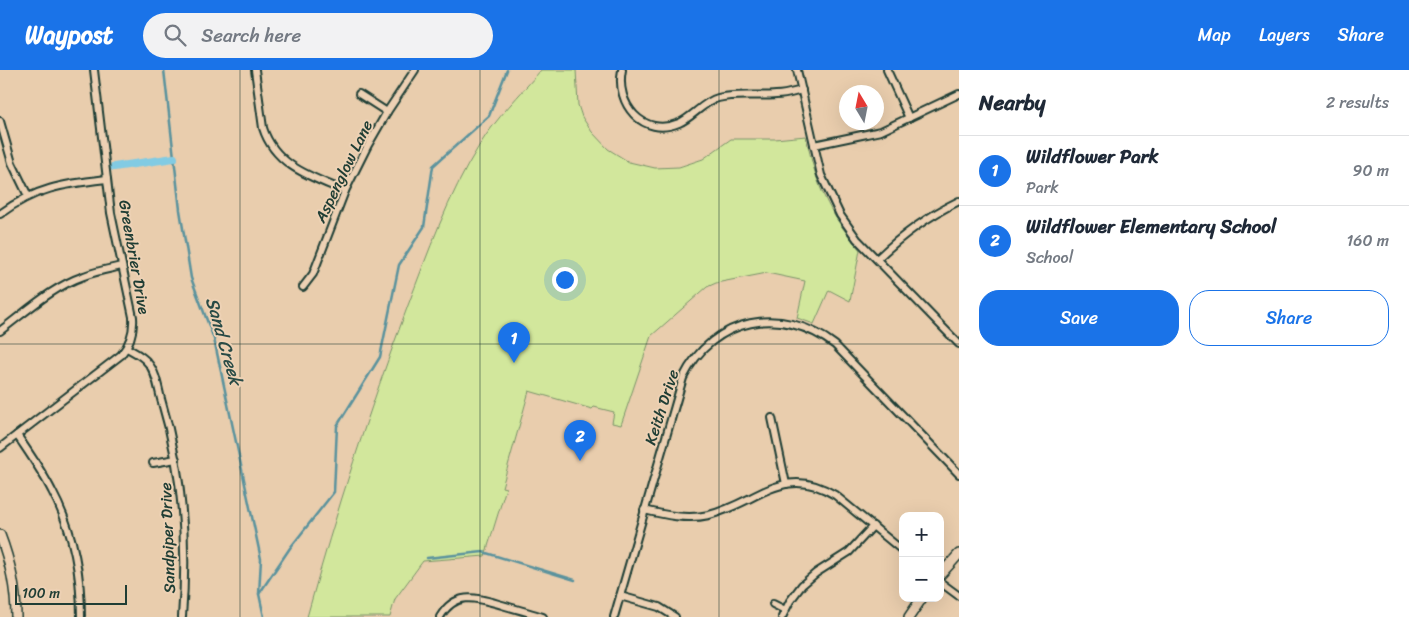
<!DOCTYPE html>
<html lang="en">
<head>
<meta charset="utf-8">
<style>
	:root { --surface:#fff; --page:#f2f2f3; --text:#1f2937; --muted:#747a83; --line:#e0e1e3; --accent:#1a73e8 }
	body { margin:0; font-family:Sriracha,sans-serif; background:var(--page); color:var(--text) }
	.controls { position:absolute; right:15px; bottom:15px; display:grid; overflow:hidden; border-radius:10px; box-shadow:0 5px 20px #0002 }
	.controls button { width:45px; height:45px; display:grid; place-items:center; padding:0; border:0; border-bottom:1px solid var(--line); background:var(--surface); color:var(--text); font:25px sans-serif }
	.compass { position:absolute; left:839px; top:15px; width:45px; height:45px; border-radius:50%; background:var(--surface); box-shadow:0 5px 20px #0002; rotate:350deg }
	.scale { position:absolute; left:15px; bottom:12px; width:112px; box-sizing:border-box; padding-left:5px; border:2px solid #1f3d34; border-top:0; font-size:14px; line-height:18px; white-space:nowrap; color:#1f3d34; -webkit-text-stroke:4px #edd1b4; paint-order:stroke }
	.you { position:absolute; left:564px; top:209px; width:18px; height:18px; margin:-12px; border:4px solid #fff; border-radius:50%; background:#1a73e8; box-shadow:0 0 0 8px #1a73e833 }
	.badge { display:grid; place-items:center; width:32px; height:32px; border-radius:50%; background:var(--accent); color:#fff; font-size:16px; font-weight:700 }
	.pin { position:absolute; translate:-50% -41px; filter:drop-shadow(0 1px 2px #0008) }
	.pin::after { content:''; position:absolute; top:26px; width:18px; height:15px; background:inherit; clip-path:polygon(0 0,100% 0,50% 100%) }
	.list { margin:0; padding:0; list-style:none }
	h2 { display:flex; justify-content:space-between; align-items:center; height:65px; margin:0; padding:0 20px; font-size:21px }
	h2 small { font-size:16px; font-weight:400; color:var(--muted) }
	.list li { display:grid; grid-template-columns:32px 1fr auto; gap:15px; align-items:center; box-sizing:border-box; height:70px; padding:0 20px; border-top:1px solid var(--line) }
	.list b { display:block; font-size:19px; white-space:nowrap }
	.list p { margin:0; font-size:16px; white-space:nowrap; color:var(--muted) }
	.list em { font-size:16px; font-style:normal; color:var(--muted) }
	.actions { display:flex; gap:10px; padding:15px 20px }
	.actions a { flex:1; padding:11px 0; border:1px solid var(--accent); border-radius:20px; text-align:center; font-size:18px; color:var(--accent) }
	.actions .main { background:var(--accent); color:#fff }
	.icon { flex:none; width:28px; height:28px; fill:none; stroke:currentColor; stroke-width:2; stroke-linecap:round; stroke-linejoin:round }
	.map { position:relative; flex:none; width:959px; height:547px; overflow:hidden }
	header { display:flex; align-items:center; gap:30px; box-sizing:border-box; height:70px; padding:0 25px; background:var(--accent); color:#fff }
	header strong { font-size:24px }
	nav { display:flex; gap:28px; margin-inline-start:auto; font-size:18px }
	.search { width:350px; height:45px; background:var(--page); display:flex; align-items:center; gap:12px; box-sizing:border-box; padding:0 18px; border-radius:28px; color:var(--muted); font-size:19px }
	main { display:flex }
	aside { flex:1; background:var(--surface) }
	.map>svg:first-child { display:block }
	.green { fill:#d2e79c; stroke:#789268 }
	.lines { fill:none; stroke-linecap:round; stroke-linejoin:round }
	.stream { stroke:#5a929d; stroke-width:2.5 }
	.canal { stroke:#82cbe3; stroke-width:8 }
	.minor-casing { stroke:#1f3d34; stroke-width:10 }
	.secondary-casing { stroke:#1f3d34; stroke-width:12 }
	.minor { stroke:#edd1b4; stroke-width:6 }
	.secondary { stroke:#edd1b4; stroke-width:9 }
	.grid { fill:none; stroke:#1f3d34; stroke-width:1; stroke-opacity:0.55 }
	.labels { text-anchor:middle; stroke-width:4; stroke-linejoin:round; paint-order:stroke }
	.street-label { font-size:16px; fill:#1f3d34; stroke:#edd1b4 }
	.water-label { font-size:18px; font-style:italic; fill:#294b46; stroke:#edd1b4 }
</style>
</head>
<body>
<header>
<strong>Waypost</strong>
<div class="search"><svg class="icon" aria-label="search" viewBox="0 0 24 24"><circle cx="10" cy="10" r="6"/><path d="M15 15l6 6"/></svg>Search here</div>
<nav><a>Map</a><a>Layers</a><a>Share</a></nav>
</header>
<main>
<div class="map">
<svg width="959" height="547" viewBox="0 0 959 547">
	<rect width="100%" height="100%" fill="#e9cdad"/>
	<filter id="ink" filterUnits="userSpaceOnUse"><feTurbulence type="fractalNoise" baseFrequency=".02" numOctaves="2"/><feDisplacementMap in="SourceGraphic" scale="10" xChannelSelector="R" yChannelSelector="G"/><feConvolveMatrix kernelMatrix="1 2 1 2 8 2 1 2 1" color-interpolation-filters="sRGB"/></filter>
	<g filter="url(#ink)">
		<path class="green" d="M 541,0 L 576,0 L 578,35 L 582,47 L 592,62 L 608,79 L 629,92 L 655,98 L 679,97 L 703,89 L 731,69 L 775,69 L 806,66 C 816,115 827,141 860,180 L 850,231 L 829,220 L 814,254 L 797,248 L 805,211 L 767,203 L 716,213 L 707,217 L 651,266 L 621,355 L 612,353 L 614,342 L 594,337 L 592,339 L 529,321 L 502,417 L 506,418 L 485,486 L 423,491 L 395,529 L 390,547 L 307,547 C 336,442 369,340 407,238 C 428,183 448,126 479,76 C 496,48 520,25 541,0 Z"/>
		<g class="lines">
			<g class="stream">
				<path d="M 164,0 L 180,140 L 191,208 L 214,269 L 261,489 L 259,524 L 264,547"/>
				<path d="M 427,488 L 483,482 L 575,510"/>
				<path d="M 259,524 L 290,478 L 334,422 L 337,356 L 380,287 L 399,195 L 424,157 L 433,96 L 489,46 L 507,0"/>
			</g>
			<path class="canal" d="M 114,97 L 174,88"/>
			<g class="minor-casing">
				<g id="minor">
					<path d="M 255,0 L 263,58 C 275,96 312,107 345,121"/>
					<path d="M 622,0 C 615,34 643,68 679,53 C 693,47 703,32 718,28 C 737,23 757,27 776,25 C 785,25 794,22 802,20"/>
					<path d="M 797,0 L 821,105 L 840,145 L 857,169 L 959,274"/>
					<path d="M 887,0 L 909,48"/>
					<path d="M 359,24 L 387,42"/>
					<path d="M 0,51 L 12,93 L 28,126"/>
					<path d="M 814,75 L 881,61 L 959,24"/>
					<path d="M 0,144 C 36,117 65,114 107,109"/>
					<path d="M 877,189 C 902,165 928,146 959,131"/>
					<path d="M 303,217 L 313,204 L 345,121 L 368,75 L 387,42 L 415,0"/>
					<path d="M 0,261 C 27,241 52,217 84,206 C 96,201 109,199 122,196"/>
					<path d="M 127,278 C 134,282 143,286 148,293 C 156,302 158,317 161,329 C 182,399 188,474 182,547"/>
					<path d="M 772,348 L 786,414"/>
					<path d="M 17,365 C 29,383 42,401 52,421 C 73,460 81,503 81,547"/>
					<path d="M 0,378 L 121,285 C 130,274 134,261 133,247 L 111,143 L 94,0"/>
					<path d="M 153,393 L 176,389"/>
					<path d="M 644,440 C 665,445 687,450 709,445 C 757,433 784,393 835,425 L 903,481"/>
					<path d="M 940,512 L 959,526"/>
					<path d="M 620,526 L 659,537 L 675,547"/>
					<path d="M 773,534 L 785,540"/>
					<path d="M 440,547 C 456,520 477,528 502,535 C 516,539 530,543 543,547"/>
					<path d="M 614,547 L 683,308 C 713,247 782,234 835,275 L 959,404"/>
					<path d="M 782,547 L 790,531 L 802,515 L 816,503 L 849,482 L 873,456"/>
				</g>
			</g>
			<g class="secondary-casing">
				<g id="secondary">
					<path d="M 0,465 C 10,491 16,518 16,547"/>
					<path d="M 940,505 L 959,484"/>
					<path d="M 909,547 L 922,528"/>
				</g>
			</g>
			<use href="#minor" class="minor"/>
			<use href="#secondary" class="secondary"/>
		</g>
	</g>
	<path class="grid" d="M 240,0 L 240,547M 480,0 L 480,547M 719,0 L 719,547M 0,274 L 959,274"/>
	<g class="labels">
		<g class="street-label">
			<text transform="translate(343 101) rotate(-64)" y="6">Aspenglow Lane</text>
			<text transform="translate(135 187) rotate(80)" y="6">Greenbrier Drive</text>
			<text transform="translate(661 337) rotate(-72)" y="6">Keith Drive</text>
			<text transform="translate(167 468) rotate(-92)" y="6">Sandpiper Drive</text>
		</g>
		<g class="water-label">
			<text transform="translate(224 271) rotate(74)" y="6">Sand Creek</text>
		</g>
	</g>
</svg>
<div class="controls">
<button>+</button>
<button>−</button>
</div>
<svg class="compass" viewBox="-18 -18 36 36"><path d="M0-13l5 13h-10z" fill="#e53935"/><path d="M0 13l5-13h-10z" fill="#747a83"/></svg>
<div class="scale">100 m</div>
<div class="you"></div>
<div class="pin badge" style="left:514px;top:293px">1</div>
<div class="pin badge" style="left:580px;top:391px">2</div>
</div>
<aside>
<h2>Nearby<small>2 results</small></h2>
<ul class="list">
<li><span class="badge">1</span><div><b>Wildflower Park</b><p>Park</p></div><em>90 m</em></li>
<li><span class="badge">2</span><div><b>Wildflower Elementary School</b><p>School</p></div><em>160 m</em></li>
</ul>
<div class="actions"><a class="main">Save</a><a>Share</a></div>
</aside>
</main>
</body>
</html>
